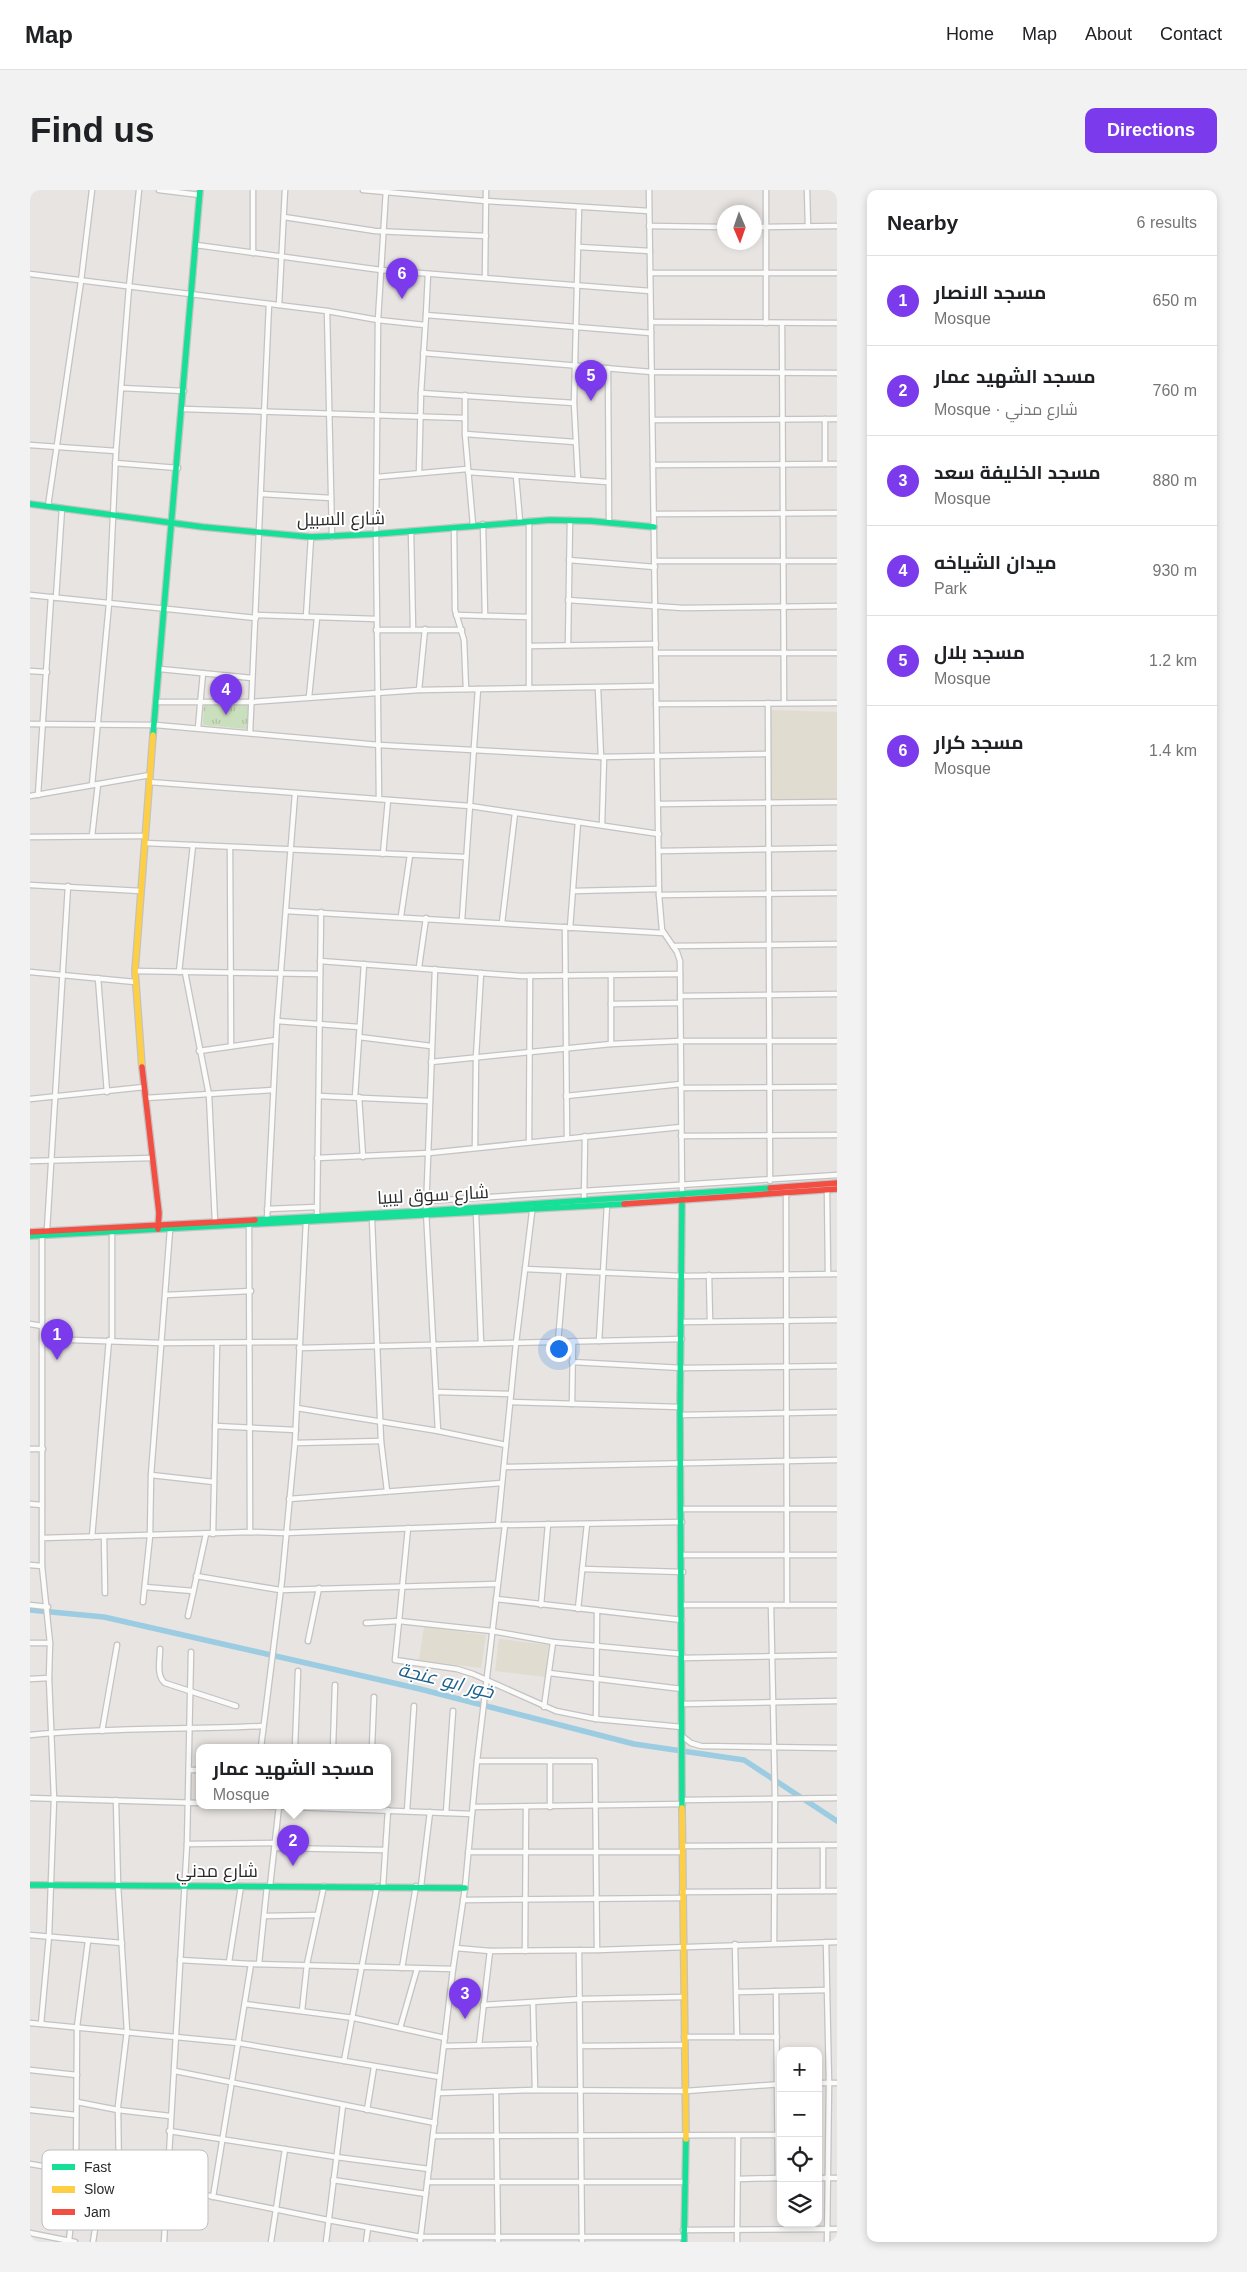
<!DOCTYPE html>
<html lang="en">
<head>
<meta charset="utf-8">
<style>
	:root { --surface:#fff; --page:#f2f2f2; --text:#202124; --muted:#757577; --line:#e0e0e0; --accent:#7c3aed }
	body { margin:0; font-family:Arial,Cairo,sans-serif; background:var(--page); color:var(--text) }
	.controls { position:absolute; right:15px; bottom:15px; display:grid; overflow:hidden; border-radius:10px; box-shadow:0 2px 8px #0003 }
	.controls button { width:45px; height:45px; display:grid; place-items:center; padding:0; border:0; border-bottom:1px solid var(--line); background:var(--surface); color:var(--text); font:25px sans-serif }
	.compass { position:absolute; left:687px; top:15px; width:45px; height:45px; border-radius:50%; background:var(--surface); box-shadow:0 2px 8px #0003; rotate:178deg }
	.you { position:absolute; left:528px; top:1158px; width:18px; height:18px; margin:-12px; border:4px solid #fff; border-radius:50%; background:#1a73e8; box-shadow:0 0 0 8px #1a73e833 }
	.badge { display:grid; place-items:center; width:32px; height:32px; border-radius:50%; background:var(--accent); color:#fff; font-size:16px; font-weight:700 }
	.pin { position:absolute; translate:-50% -41px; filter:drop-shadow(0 1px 2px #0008) }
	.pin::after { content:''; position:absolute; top:26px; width:18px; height:15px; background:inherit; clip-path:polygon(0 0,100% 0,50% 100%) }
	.popup { position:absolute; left:166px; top:1554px; width:195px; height:65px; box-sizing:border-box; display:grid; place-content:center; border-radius:10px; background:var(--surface); filter:drop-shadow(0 1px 4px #0005); font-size:16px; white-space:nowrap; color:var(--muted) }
	.popup b { font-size:19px; color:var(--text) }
	.popup::after { content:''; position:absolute; left:50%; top:100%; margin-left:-10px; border:10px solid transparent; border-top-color:var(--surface) }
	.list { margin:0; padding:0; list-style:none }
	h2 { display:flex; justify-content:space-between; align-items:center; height:65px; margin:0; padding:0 20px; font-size:21px }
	h2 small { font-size:16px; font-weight:400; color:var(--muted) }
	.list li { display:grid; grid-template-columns:32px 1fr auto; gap:15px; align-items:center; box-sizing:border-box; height:90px; padding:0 20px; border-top:1px solid var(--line) }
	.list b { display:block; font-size:19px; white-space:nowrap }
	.list p { margin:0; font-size:16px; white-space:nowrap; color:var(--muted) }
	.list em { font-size:16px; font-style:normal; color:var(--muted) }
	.icon { flex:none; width:28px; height:28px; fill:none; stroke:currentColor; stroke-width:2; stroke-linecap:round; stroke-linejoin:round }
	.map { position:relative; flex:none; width:807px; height:2052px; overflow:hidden; border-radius:10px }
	header { display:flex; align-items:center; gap:30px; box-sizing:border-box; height:70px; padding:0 25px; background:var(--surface); border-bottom:1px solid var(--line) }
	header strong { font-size:24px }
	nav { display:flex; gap:28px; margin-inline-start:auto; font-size:18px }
	.intro { display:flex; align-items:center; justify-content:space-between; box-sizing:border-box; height:120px; padding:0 30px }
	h1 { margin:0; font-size:35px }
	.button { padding:12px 22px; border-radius:10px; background:var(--accent); color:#fff; font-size:18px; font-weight:700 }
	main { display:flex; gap:30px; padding:0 30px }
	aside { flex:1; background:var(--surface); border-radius:10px; box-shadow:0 2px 8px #0003 }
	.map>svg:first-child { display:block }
	.education { fill:#e1dcd0 }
	.park { fill:url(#park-tufts) }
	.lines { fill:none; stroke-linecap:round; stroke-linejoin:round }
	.canal { stroke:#9ccce1; stroke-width:5.5 }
	.street-casing { stroke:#c4c2c3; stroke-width:7 }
	.fast-casing { stroke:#c4c2c3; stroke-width:8 }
	.slow-casing { stroke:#c4c2c3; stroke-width:8 }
	.jam-casing { stroke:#c4c2c3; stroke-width:8 }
	.street { stroke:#fbfbfa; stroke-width:4.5 }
	.fast { stroke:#16e098; stroke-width:5.5 }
	.slow { stroke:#ffcf43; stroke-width:5.5 }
	.jam { stroke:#f24e42; stroke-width:5.5 }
	.labels { text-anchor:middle; stroke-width:4; stroke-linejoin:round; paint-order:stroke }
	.street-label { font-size:18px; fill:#2a2a2a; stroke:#fff }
	.water-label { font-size:19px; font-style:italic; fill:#1c618c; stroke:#fff }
	.key { fill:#fff; stroke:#bfbfbf; stroke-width:1 }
	.key-label { font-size:14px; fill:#2a2a2a }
</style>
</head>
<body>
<header>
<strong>Map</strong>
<nav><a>Home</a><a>Map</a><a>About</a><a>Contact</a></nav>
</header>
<div class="intro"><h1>Find us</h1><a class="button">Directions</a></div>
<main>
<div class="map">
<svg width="807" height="2052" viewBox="0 0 807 2052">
	<defs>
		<pattern id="park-tufts" width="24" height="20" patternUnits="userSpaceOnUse" patternTransform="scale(1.25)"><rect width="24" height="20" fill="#cadfbd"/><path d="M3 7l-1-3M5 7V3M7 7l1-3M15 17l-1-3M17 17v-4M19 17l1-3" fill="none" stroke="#aec0a3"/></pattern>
	</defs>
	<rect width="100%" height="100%" fill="#e7e4e1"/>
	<g class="education">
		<path d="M 741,520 L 807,522 L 807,610 L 740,611 Z"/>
		<path d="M 394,1437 L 456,1445 L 451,1478 L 389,1470 Z"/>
		<path d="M 469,1449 L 518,1455 L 515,1487 L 465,1481 Z"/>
	</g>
	<path class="park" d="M 219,514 L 217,539 L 173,535 L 174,515 Z"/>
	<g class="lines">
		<path class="canal" d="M 0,1420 L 74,1427 L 390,1499 L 604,1554 L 714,1570 L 807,1631"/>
		<g class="street-casing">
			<g id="street">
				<path d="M 129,0 L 170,5"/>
				<path d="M 333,0 L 456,11 L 619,21"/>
				<path d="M 619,0 L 629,705 L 632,740 L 647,762 L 650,771 L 652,1004"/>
				<path d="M 777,0 L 778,36"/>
				<path d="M 254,27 L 345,41 L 456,46"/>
				<path d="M 619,36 L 694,37"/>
				<path d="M 724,37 L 807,36"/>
				<path d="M 166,55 L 351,80 L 620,101"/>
				<path d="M 549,57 L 620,61"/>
				<path d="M 223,63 L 223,0"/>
				<path d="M 620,83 L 807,83"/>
				<path d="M 0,84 L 297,121 L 348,130 L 395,135"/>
				<path d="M 398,84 L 396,125 L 621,143"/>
				<path d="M 455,88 L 456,0"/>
				<path d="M 249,115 L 255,0"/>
				<path d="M 297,121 L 302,347"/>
				<path d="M 622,132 L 807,133"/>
				<path d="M 736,133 L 736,0"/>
				<path d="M 752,133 L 754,513"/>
				<path d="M 393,163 L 622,182 L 807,183"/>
				<path d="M 578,178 L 579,332"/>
				<path d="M 91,198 L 154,201"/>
				<path d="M 391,203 L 544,213"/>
				<path d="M 435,205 L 435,244 L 443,335"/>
				<path d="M 153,219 L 435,228"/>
				<path d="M 795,229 L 795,274"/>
				<path d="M 623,230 L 807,229"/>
				<path d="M 435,244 L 545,252"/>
				<path d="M 0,255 L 86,261"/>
				<path d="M 85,273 L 148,278"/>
				<path d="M 623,275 L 807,274"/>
				<path d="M 438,282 L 577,292"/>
				<path d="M 389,283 L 391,203 L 396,125"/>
				<path d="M 486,286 L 490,331"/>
				<path d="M 347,287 L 437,279"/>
				<path d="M 548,290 L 544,213 L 549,17"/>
				<path d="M 232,304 L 301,308"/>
				<path d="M 18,316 L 51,91 L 62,0"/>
				<path d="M 624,324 L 807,323"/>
				<path d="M 453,334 L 455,426"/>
				<path d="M 424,337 L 425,420 L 434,450 L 436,499"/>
				<path d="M 381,341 L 383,439"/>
				<path d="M 539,370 L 625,377"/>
				<path d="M 625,371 L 807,371"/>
				<path d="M 0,405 L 226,428"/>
				<path d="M 26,408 L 32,318"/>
				<path d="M 538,410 L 653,418 L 807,416"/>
				<path d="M 226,425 L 346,429"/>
				<path d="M 426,425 L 499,427"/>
				<path d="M 276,427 L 281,347"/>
				<path d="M 346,440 L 432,440"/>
				<path d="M 538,455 L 540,330"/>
				<path d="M 500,456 L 626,454"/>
				<path d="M 626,463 L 807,463"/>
				<path d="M 130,479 L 222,488"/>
				<path d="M 0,481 L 17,482"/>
				<path d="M 499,498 L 499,331"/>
				<path d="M 568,498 L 571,567"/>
				<path d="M 389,500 L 395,439"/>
				<path d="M 279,507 L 287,428"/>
				<path d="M 127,512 L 222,512 L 389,500 L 626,496"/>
				<path d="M 196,512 L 198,486"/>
				<path d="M 738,513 L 740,991"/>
				<path d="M 626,514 L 807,513"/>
				<path d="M 0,534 L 126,535 L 349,555 L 571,567 L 738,564"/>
				<path d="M 168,538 L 173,483"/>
				<path d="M 220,543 L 239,114"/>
				<path d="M 119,592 L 440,616 L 629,644"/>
				<path d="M 62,595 L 79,414 L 86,261 L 99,97 L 109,0"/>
				<path d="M 8,605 L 21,407"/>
				<path d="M 0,606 L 120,585"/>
				<path d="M 349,609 L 346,344 L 348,130 L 356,0"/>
				<path d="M 629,614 L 807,612"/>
				<path d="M 572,635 L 574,567"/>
				<path d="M 62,646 L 68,594"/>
				<path d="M 0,647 L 115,646"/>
				<path d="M 115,653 L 435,667"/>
				<path d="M 200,657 L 201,856"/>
				<path d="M 629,661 L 807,658"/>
				<path d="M 353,664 L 358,610"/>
				<path d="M 0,695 L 111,701"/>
				<path d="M 543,701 L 629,699"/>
				<path d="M 629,705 L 807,703"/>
				<path d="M 256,721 L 633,743"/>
				<path d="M 371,726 L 380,665"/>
				<path d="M 432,730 L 448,499"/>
				<path d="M 472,733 L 485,623"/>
				<path d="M 535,737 L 537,948"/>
				<path d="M 540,738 L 548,632"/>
				<path d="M 643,756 L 807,754"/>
				<path d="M 290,771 L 491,786 L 650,784"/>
				<path d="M 389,777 L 396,728"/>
				<path d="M 405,779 L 396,1021 L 408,1241"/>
				<path d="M 105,781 L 290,784"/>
				<path d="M 0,782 L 105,792"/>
				<path d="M 149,782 L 163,655"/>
				<path d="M 155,782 L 179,905 L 185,1032"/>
				<path d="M 581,786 L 581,854"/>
				<path d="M 68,788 L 77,902"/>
				<path d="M 650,806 L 807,804"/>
				<path d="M 581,814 L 650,813"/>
				<path d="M 247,831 L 329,837"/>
				<path d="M 329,847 L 401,856"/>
				<path d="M 169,861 L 246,850"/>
				<path d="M 401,872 L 581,854 L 650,851 L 807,851"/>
				<path d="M 651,898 L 807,897"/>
				<path d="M 289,906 L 400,911"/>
				<path d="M 536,906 L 651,894"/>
				<path d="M 325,907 L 334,774"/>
				<path d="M 329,907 L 333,967"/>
				<path d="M 116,908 L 243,900"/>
				<path d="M 0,909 L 114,897"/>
				<path d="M 651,946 L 807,945"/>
				<path d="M 499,952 L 500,786"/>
				<path d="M 445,957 L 446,867 L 451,783"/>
				<path d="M 287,968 L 399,963 L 651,937"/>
				<path d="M 0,971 L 122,968"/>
				<path d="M 797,999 L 798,1084"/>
				<path d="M 756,1002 L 757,1415"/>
				<path d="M 397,1011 L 807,985"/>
				<path d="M 554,1011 L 555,946"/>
				<path d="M 237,1019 L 287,1017"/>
				<path d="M 446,1023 L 451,1153"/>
				<path d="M 287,1026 L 291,722"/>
				<path d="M 237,1029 L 247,831 L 265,604"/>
				<path d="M 342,1029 L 351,1251 L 357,1301"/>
				<path d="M 219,1034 L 220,1342"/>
				<path d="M 17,1040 L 38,696"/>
				<path d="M 82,1042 L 82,1150"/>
				<path d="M 12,1045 L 12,1376 L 20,1453"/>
				<path d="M 495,1079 L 652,1086 L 807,1084"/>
				<path d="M 679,1085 L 680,1131"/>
				<path d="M 136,1105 L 221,1101"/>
				<path d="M 652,1132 L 807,1130"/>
				<path d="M 0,1134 L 12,1136"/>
				<path d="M 12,1149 L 132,1153 L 269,1152"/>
				<path d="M 569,1151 L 577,1015"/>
				<path d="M 528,1152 L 534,1081"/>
				<path d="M 269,1158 L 652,1149"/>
				<path d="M 542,1172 L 652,1178 L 807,1176"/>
				<path d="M 406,1202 L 481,1204"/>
				<path d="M 480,1212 L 650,1217"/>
				<path d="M 542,1214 L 543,1151"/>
				<path d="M 267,1218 L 408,1241 L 476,1255"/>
				<path d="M 651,1225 L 807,1222"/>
				<path d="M 185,1236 L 266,1240"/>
				<path d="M 265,1253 L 351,1251"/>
				<path d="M 0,1259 L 13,1259"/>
				<path d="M 474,1277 L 807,1270"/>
				<path d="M 121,1285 L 184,1292"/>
				<path d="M 259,1309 L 472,1293"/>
				<path d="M 0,1314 L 12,1315"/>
				<path d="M 652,1319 L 807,1319"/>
				<path d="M 468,1335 L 486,1153 L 503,1014"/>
				<path d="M 378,1338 L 369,1431 L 462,1441 L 523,1452 L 652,1464"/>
				<path d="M 183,1344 L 187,1154"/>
				<path d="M 62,1347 L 79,1150"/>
				<path d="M 74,1347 L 75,1403"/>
				<path d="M 12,1348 L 220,1342 L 255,1343 L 471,1335 L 652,1332"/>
				<path d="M 652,1365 L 807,1365"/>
				<path d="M 0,1375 L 12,1376"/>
				<path d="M 552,1379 L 653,1382"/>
				<path d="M 166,1386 L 250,1400 L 467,1394"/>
				<path d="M 115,1397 L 163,1401"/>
				<path d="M 466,1409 L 652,1430"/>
				<path d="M 113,1412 L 120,1346 L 121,1285 L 140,1040"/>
				<path d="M 0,1415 L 18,1417"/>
				<path d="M 511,1415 L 518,1334"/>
				<path d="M 652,1415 L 807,1415"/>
				<path d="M 741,1415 L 745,1608 L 744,1753"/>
				<path d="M 548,1419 L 557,1334"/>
				<path d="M 158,1426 L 176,1344"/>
				<path d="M 336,1433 L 369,1431 L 365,1470 L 427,1479 L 443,1484 L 526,1521 L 566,1529 L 652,1537"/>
				<path d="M 278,1451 L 289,1398"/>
				<path d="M 0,1453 L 20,1453 L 19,1488 L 24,1609 L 19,1746 L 11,1834"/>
				<path d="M 130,1459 C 130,1470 126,1486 135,1493 L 206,1516"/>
				<path d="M 652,1468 L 807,1465"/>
				<path d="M 519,1483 L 652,1499"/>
				<path d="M 0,1489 L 19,1488"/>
				<path d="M 652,1514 L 807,1511"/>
				<path d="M 514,1517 L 523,1452"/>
				<path d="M 566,1529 L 567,1421"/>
				<path d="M 72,1541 L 87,1455"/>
				<path d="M 0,1545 C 77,1537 156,1540 233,1536"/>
				<path d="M 652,1546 L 661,1553 L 671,1556 L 807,1558"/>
				<path d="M 231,1557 L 252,1390 L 265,1253 L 276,1031"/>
				<path d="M 265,1557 L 268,1481"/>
				<path d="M 303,1557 L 305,1495"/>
				<path d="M 342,1557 L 344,1507"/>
				<path d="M 447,1571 L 565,1571 L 567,1760"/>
				<path d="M 159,1580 L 169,1580"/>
				<path d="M 0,1608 L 169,1613"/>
				<path d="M 86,1610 L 88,1695 L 97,1841 L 88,1916 L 89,1988"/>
				<path d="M 653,1610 L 807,1608"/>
				<path d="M 213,1615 L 442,1624"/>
				<path d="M 443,1617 L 653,1614"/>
				<path d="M 520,1617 L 520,1571"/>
				<path d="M 377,1621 L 384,1516"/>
				<path d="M 416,1623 L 423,1521"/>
				<path d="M 157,1654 L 245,1653"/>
				<path d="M 793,1655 L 793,1701"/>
				<path d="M 653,1656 L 807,1655"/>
				<path d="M 246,1658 L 355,1660"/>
				<path d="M 438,1662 L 652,1662"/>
				<path d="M 240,1696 L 249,1616"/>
				<path d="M 353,1696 L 358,1620"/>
				<path d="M 391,1696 L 400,1622"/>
				<path d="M 652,1702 L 807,1701"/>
				<path d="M 433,1710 L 653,1708"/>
				<path d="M 235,1726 L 287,1725"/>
				<path d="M 0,1745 L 92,1753"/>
				<path d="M 796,1752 L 799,1893 L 797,2052"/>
				<path d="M 705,1754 L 707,1847"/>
				<path d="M 426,1758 L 460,1761 L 567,1760 L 807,1752"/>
				<path d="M 549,1760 L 552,2052"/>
				<path d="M 495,1761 L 496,1617"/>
				<path d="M 150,1770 L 221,1774 L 423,1779"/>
				<path d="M 199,1772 L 211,1696"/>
				<path d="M 229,1774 L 237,1696"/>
				<path d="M 372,1778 L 386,1696"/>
				<path d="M 746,1801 L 748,1988"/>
				<path d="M 707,1802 L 797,1800"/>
				<path d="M 503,1813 L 505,1900"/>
				<path d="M 215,1814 L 324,1828 L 415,1848"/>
				<path d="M 453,1815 L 551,1809 L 654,1807"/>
				<path d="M 272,1821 L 277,1774 L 294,1696"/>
				<path d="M 0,1833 L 208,1853 L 410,1887"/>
				<path d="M 370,1838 L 387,1779"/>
				<path d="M 654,1847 L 747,1847"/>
				<path d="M 449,1855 L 460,1761"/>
				<path d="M 414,1856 L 505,1854"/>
				<path d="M 551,1856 L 654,1855"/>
				<path d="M 314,1871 L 347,1696"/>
				<path d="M 0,1880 L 47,1885"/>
				<path d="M 145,1881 L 405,1933"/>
				<path d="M 788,1893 L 807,1893"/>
				<path d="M 466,1902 L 468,2052"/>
				<path d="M 408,1903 L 505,1900 L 656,1901 L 751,1894"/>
				<path d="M 47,1912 L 88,1920 L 140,1926"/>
				<path d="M 0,1920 L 46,1925"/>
				<path d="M 337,1920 L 344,1877"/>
				<path d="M 139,1941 L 306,1967 L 399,1979"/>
				<path d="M 403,1946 L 748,1945"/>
				<path d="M 0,1974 L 136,1997 L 298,2030 L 391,2047 L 654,2047"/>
				<path d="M 788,1988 L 807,1988"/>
				<path d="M 708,1989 L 749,1988"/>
				<path d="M 303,1990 L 396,2004"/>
				<path d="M 397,1992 L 656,1992"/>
				<path d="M 183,2007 L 221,1774"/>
				<path d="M 653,2040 L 807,2039"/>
				<path d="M 0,2043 L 45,2052"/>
				<path d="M 39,2051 L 46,1981 L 47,1837 L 58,1751"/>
				<path d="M 63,2052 L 73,1986"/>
				<path d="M 134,2052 L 157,1654 L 161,1462"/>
				<path d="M 241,2052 L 255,1959"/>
				<path d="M 296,2052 L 313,1915"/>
				<path d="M 336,2052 L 338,2038"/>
				<path d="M 390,2052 L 423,1779 L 435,1698 L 447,1571 L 475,1335"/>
				<path d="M 707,2052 L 708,1946"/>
			</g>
		</g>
		<g class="fast-casing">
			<g id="fast">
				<path d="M 0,314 L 173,337 L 281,347 L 346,344 L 520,330 L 561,331 L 624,337"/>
				<path d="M 123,545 L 170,0"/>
				<path d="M 225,1030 L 396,1021 L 740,998"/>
				<path d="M 0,1046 L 594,1014"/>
				<path d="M 652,1618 L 650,1217 L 652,1007"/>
				<path d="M 0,1695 L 435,1698"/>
				<path d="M 654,2052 L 656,1949"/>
			</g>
		</g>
		<g class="slow-casing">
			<g id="slow">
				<path d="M 112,877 L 105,781 L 123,545"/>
				<path d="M 652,1618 L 656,1949"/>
			</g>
		</g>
		<g class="jam-casing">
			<g id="jam">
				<path d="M 112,877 L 129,1023 L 128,1039"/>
				<path d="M 740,998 L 807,993"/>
				<path d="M 594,1014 L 807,999"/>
				<path d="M 0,1042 L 225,1030"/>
			</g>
		</g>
		<use href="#street" class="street"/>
		<use href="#fast" class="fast"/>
		<use href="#slow" class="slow"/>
		<use href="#jam" class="jam"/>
	</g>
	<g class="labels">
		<g class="street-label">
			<text transform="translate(311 329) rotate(-1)" y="6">شارع السبيل</text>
			<text transform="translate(403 1005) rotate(-3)" y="6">شارع سوق ليبيا</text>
			<text x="187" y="1687">شارع مدني</text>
		</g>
		<g class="water-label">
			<text transform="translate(416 1490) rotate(14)" y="7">خور ابو عنجة</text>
		</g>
	</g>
	<rect x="12" y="1960" width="166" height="80" rx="8" class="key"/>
	<rect x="22" y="1974" width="23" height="6" fill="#16e098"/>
	<rect x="22" y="1996" width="23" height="7" fill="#ffcf43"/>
	<rect x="22" y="2019" width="23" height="6" fill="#f24e42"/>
	<g class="key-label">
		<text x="54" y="1982">Fast</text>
		<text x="54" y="2004">Slow</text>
		<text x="54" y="2027">Jam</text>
	</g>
</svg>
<div class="controls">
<button>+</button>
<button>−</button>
<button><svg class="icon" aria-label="locate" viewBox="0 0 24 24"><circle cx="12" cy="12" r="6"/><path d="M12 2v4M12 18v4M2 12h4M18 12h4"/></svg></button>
<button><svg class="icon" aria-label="layers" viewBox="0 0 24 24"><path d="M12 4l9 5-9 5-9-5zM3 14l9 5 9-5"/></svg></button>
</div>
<svg class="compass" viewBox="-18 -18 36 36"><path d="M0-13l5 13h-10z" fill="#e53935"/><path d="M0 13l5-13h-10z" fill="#757577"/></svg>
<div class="you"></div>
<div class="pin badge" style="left:27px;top:1170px">1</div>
<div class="pin badge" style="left:263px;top:1676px">2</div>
<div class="popup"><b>مسجد الشهيد عمار</b>Mosque</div>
<div class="pin badge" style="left:435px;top:1829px">3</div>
<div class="pin badge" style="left:196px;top:525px">4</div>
<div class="pin badge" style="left:561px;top:211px">5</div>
<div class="pin badge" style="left:372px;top:109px">6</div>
</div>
<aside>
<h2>Nearby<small>6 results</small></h2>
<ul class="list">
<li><span class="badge">1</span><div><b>مسجد الانصار</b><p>Mosque</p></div><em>650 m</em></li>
<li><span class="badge">2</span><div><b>مسجد الشهيد عمار</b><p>Mosque · شارع مدني</p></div><em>760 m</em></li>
<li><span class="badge">3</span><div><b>مسجد الخليفة سعد</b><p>Mosque</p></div><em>880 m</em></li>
<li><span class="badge">4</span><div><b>ميدان الشياخه</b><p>Park</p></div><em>930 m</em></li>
<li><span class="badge">5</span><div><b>مسجد بلال</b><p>Mosque</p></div><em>1.2 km</em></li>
<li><span class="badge">6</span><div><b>مسجد كرار</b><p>Mosque</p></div><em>1.4 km</em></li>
</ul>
</aside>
</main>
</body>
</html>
